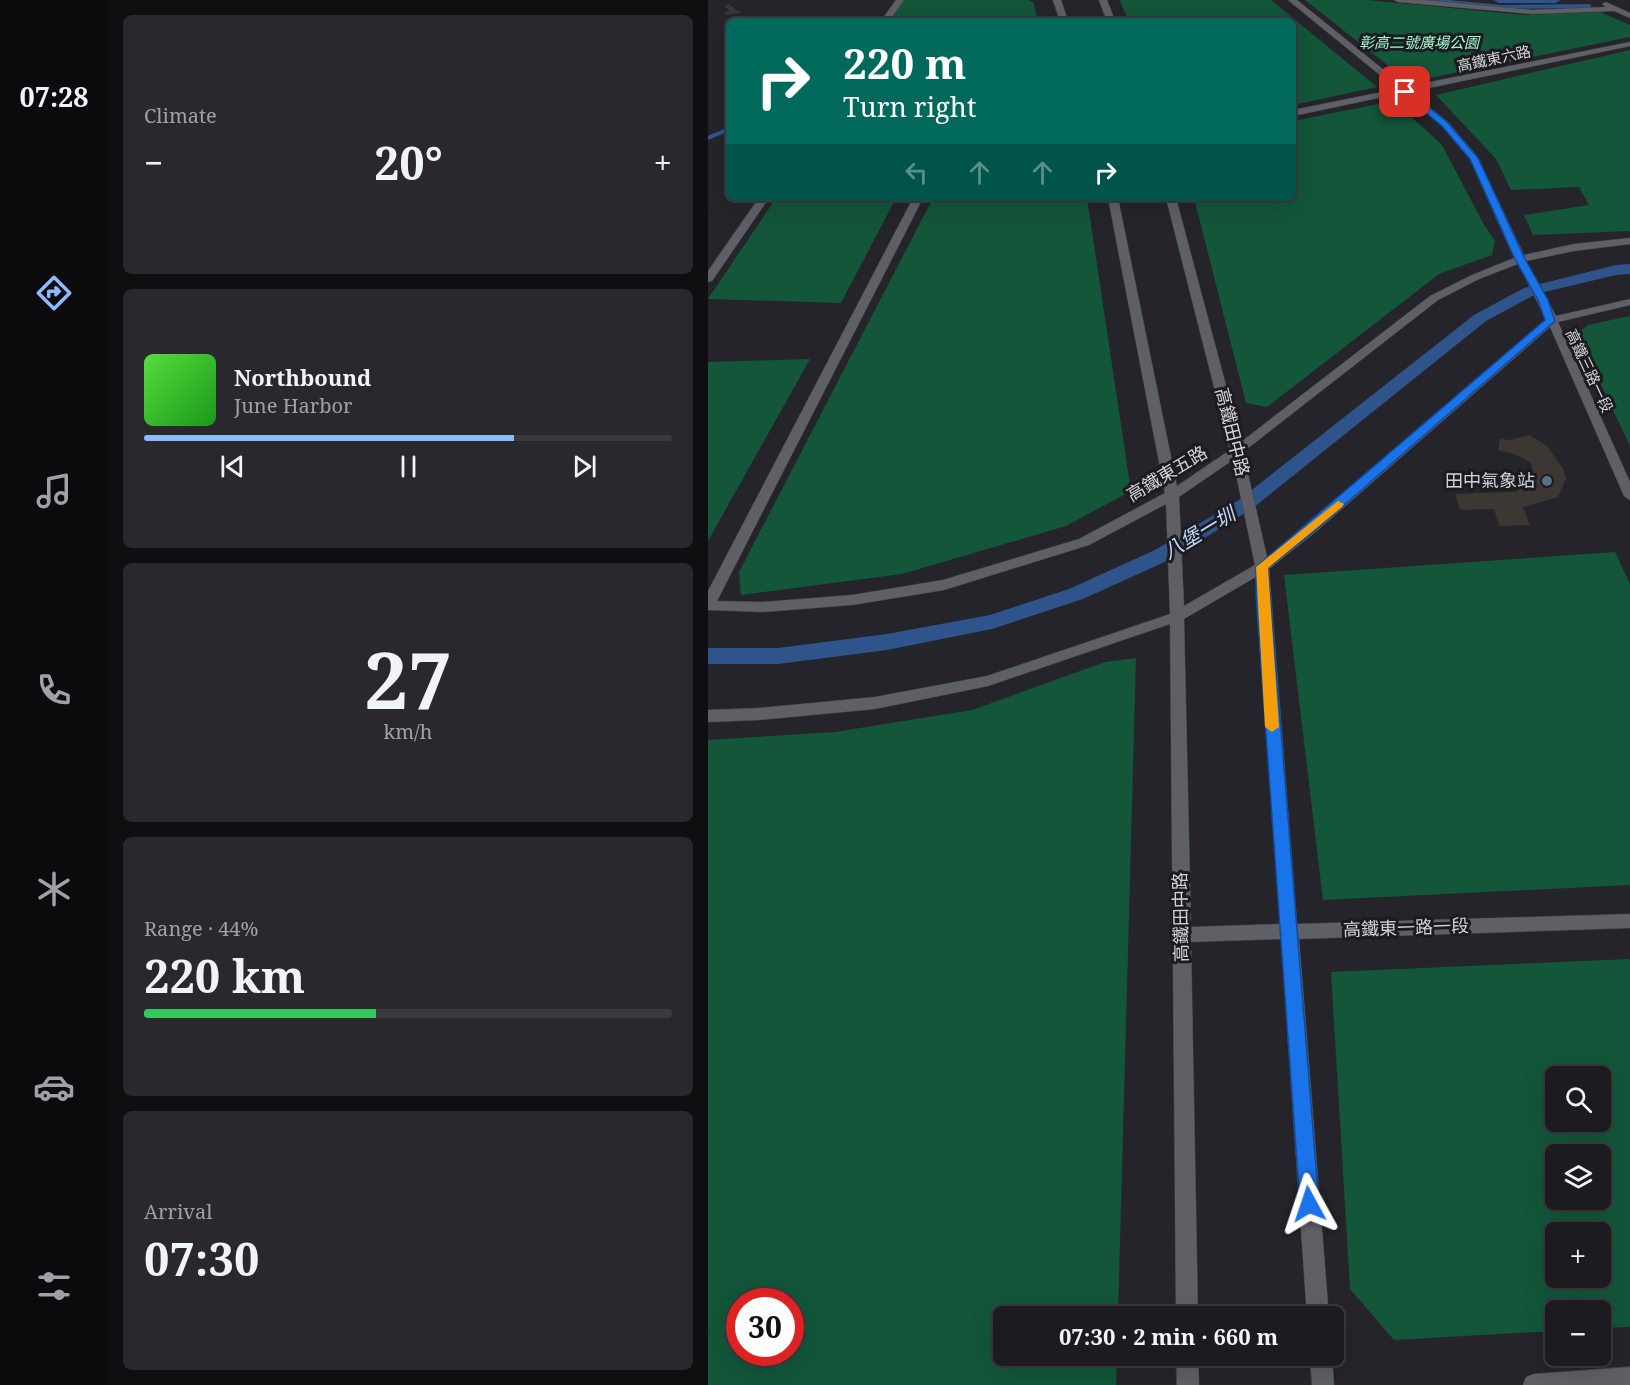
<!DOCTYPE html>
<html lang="en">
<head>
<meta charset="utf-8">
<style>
  :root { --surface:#1c1b20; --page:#29282d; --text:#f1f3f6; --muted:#a0a1a5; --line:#3a393e; --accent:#8eb9fc }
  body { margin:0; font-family:"Noto Serif","Noto Sans TC",serif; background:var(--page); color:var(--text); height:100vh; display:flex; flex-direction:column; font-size:22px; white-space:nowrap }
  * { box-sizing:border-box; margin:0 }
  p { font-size:20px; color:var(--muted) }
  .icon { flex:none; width:33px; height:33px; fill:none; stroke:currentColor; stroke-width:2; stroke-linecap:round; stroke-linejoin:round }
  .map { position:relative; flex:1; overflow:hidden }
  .drawer { display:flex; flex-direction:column; gap:15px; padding:15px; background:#0f0f12; width:600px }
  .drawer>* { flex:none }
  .guide { position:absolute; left:18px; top:18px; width:570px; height:183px; border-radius:9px; box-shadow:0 6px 24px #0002,0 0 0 2px var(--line); background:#00695c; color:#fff; overflow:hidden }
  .controls { position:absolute; left:837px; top:1066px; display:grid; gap:12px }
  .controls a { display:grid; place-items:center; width:66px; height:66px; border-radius:9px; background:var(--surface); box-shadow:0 6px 24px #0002,0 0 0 2px var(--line); font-size:30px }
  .speed { position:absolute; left:18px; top:1288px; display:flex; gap:12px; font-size:30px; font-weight:700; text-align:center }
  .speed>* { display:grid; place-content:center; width:78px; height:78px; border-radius:50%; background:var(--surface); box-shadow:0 6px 24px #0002,0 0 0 2px var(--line); line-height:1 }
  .speed .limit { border:9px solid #d22; background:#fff; color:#111 }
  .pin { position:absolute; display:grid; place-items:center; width:51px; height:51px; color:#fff; margin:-26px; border-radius:12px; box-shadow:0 3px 9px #0006 }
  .me { position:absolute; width:66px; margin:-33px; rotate:355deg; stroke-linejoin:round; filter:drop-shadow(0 0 4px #0008) }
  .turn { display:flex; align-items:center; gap:21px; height:126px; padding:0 18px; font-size:27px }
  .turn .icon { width:78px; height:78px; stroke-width:2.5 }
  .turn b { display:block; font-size:42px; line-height:51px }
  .lanes { display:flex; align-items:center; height:57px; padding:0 18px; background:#0003; justify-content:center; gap:30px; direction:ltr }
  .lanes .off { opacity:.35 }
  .big { font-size:45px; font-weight:700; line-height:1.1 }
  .drawer .widget { flex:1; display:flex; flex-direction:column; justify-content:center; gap:9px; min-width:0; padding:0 21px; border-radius:9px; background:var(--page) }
  .drawer .dial { align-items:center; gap:0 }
  .dial b { font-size:78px; line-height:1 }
  .song { display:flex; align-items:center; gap:18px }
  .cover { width:72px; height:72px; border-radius:9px; background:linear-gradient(135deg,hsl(110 70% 55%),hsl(120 70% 35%)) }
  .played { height:6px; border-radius:3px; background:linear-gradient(90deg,var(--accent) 70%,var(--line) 70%) }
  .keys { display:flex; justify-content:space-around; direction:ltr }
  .heat { display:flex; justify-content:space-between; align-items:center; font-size:33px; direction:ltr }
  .charge { height:9px; border-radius:4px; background:linear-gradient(90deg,#34c759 44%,var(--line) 0) }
  .trip { position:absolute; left:285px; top:1306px; width:351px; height:60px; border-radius:9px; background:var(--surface); box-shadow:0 6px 24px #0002,0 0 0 2px var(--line); font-weight:700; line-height:60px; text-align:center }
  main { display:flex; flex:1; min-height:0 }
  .tabs { display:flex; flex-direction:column; width:108px; justify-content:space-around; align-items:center; background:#0b0b0d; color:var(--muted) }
  .tabs .icon { width:42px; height:42px }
  .tabs .active { color:var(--accent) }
  .tabs b { font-size:27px; color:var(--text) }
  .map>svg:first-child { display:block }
  .green { fill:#13563a; fill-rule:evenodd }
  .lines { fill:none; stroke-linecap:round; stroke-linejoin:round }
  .stream { stroke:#2f548c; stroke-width:4 }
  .canal { fill:#2f548c; fill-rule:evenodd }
  .building { fill:#3d3734 }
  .minor-casing { stroke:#414146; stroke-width:1 }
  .minor { fill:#5f5f66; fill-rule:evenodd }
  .route { fill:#1a73e8; stroke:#114b97; stroke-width:1.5 }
  .slow { fill:#f59e0b }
  .service-dot { fill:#5c6f8a; stroke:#1b1b21; stroke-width:2 }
  .labels { text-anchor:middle; stroke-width:6; stroke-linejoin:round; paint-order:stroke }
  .far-park-label { font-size:15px; font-style:italic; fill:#a2facd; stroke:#1b1b21 }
  .far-street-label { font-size:15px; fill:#d3d3d7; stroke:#1b1b21 }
  .street-label { font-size:18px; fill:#d3d3d7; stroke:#1b1b21 }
  .poi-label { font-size:18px; fill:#d3d3d7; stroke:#1b1b21; text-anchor:end }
  .water-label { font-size:20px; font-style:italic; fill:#c2d8fa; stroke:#1b1b21 }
</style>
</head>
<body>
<main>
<nav class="tabs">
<b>07:28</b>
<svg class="icon active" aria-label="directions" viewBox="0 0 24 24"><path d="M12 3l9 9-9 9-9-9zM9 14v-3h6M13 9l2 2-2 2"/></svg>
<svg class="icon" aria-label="music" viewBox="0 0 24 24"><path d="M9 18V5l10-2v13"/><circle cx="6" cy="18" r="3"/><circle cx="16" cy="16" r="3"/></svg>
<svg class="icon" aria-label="phone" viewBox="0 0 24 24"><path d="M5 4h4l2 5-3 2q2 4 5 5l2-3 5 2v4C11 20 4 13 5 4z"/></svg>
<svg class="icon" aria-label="climate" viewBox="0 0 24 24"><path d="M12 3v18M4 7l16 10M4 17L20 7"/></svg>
<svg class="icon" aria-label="car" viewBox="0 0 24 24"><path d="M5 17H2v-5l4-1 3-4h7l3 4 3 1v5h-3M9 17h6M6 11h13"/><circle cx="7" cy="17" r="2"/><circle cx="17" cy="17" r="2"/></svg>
<svg class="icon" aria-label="filters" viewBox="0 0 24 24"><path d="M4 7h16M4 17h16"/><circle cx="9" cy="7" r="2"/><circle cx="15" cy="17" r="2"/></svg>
</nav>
<section class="drawer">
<div class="widget"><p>Climate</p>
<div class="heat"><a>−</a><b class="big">20°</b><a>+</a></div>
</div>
<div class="widget">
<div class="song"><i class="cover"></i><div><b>Northbound</b><p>June Harbor</p></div></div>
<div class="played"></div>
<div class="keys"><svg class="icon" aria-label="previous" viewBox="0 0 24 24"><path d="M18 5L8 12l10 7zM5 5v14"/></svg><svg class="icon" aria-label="pause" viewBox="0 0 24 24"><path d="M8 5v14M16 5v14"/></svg><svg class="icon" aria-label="next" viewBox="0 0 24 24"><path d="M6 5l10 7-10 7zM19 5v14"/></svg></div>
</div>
<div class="widget dial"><b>27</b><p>km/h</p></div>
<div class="widget"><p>Range · 44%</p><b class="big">220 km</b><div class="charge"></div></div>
<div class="widget"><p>Arrival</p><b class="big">07:30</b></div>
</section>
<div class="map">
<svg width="922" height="1385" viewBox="0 0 922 1385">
  <rect width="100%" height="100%" fill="#25242a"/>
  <g class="green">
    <path d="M195,0H320L325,2L330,21H181Z"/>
    <path d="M412,0H563L669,87L585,105V21H420Z"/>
    <path d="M597,0H659L816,15L892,12L922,25V37L707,81L697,79Z"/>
    <path d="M922,50V231L825,235L816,215L881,205L871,187L803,190L788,159L728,95Z"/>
    <path d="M686,101L734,145L775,223L787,241L784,255L731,274L559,407L538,403L486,198H585V121Z"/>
    <path d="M68,198H188L133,303L0,299Z"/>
    <path d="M225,198H379L423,491L358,526L194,574L33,595L31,572Z"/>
    <path d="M922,316V446L869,334L880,325Z"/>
    <path d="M102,359L0,541V362Z"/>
    <path d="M907,552L922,584V885L615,900L576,575Z"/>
    <path d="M428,658L410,1317H296V1356H409L408,1385H0V740L127,732L264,710L397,662ZM32,1302H82V1353H32Z"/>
    <path d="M922,959V1327L893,1328L892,1311H848L847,1331L686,1340L642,1289L623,972ZM848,1077H892V1122H848ZM848,1155H892V1200H848ZM848,1233H892V1278H848Z"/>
  </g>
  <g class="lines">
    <g class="stream">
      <path d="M719,0L794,7L881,6"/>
      <path d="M0,138L21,129"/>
    </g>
    <g class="canal">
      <path d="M785,0H853L847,3H791Z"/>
      <path d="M922,264V274L908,275L828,294L778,321L545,508L461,560L375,599L284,629L179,650L70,664H0V648H70L179,634L282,615L361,589L447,550L531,500L766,315L816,288L908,265Z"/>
    </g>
  </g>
  <g class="building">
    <path d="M21,4L28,10L35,12L20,15L15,13L22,11L16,6Z"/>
    <path d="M821,435L839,446L855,469L858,479L850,497L815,507L822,525L791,526L786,509L752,510L747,494L804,492L820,487L819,484L826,477L823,463L809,455L790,450L792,439L803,440Z"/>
  </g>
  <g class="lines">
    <g class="minor-casing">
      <g id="minor">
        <path d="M188,0H196L181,21H173Z"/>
        <path d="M345,0H353L360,21H352Z"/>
        <path d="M391,0H399L407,21H399Z"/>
        <path d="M580,0H589L697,87L922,42V46L702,92L740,122L769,156L816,255L866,244L922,238V244L866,251L818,261L848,316L922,299V305L850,322L922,482V500L916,496L842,327L611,529L561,569L589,924L922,914V928L591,939L621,1317H599L573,939L483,942L490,1317H468L462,624L280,686L167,709L51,720L0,722V710L51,708L167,697L279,676L462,614L458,504L381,545L236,590L144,605L55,612L0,610V591L205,198H215L9,601L55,602L144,595L235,580L371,539L457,493L400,198H410L469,486L522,450L458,198H468L533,442L722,296L764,275L806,258L762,159L734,126L694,93L585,116V110L689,89ZM810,264L838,319L601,523L559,557L535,452L730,300L771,279ZM525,460L547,565L476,606L471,497ZM548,577L572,924L483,927L476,619Z"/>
        <path d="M686,0H715L824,10L898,7L894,4L898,2L922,13V18L906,11L824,14L690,2Z"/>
        <path d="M51,198H61L4,281L0,282V271Z"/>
        <path d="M468,1356H490L491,1385H469Z"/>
        <path d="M602,1356H624L626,1385H604Z"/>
        <path d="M922,1367V1385H815L818,1377L826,1374Z"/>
      </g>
    </g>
    <use href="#minor" class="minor"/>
  </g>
  <path class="route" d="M694,90H700L739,122L770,158L817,259L840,300L847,321L610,528L560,568L611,1204L608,1210L601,1213L595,1210L592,1204L548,595V567L837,320L830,300L807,259L762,159L734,126L694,93Z"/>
  <path class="slow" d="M630,501L636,504L634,507L560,568L571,727L564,732L557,727L548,567Z"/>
  <circle class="service-dot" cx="839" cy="481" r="6"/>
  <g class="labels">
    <g class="far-park-label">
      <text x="711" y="48">彰高二號廣場公園</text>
    </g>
    <g class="far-street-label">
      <text transform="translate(786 59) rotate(-12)" y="5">高鐵東六路</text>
      <text transform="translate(881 371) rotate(65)" y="5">高鐵三路一段</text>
    </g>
    <g class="street-label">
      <text transform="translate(524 432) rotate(76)" y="6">高鐵田中路</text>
      <text transform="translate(459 474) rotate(-31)" y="6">高鐵東五路</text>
      <text transform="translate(473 917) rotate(-91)" y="6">高鐵田中路</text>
      <text transform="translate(698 928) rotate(-2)" y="6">高鐵東一路一段</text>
    </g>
    <g class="poi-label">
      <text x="827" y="487">田中氣象站</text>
    </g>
    <g class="water-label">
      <text transform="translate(491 533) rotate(-31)" y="7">八堡一圳</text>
    </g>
  </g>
</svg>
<div class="controls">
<a><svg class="icon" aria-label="search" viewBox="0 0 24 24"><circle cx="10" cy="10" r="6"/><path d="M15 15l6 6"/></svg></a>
<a><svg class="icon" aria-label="layers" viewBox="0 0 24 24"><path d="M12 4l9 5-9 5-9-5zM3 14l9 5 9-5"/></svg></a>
<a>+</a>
<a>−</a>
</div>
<div class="speed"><div class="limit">30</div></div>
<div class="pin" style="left:697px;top:92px;background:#d93025"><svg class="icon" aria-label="arrive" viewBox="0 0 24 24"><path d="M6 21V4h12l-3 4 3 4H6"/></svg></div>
<svg class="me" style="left:601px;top:1204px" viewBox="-20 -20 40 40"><path d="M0-17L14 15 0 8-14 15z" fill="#1a73e8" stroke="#fff" stroke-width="4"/></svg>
<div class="trip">07:30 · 2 min · 660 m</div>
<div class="guide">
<div class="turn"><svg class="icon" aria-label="right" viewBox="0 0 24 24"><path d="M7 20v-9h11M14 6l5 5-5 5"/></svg><div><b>220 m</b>Turn right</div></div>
<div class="lanes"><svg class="icon off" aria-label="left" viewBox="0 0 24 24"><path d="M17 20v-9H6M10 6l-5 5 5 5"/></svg><svg class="icon off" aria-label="ahead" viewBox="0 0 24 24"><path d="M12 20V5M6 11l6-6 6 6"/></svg><svg class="icon off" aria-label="ahead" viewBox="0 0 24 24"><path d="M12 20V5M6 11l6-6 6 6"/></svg><svg class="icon" aria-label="right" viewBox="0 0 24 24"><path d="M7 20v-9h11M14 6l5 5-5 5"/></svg></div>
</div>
</div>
</main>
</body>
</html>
